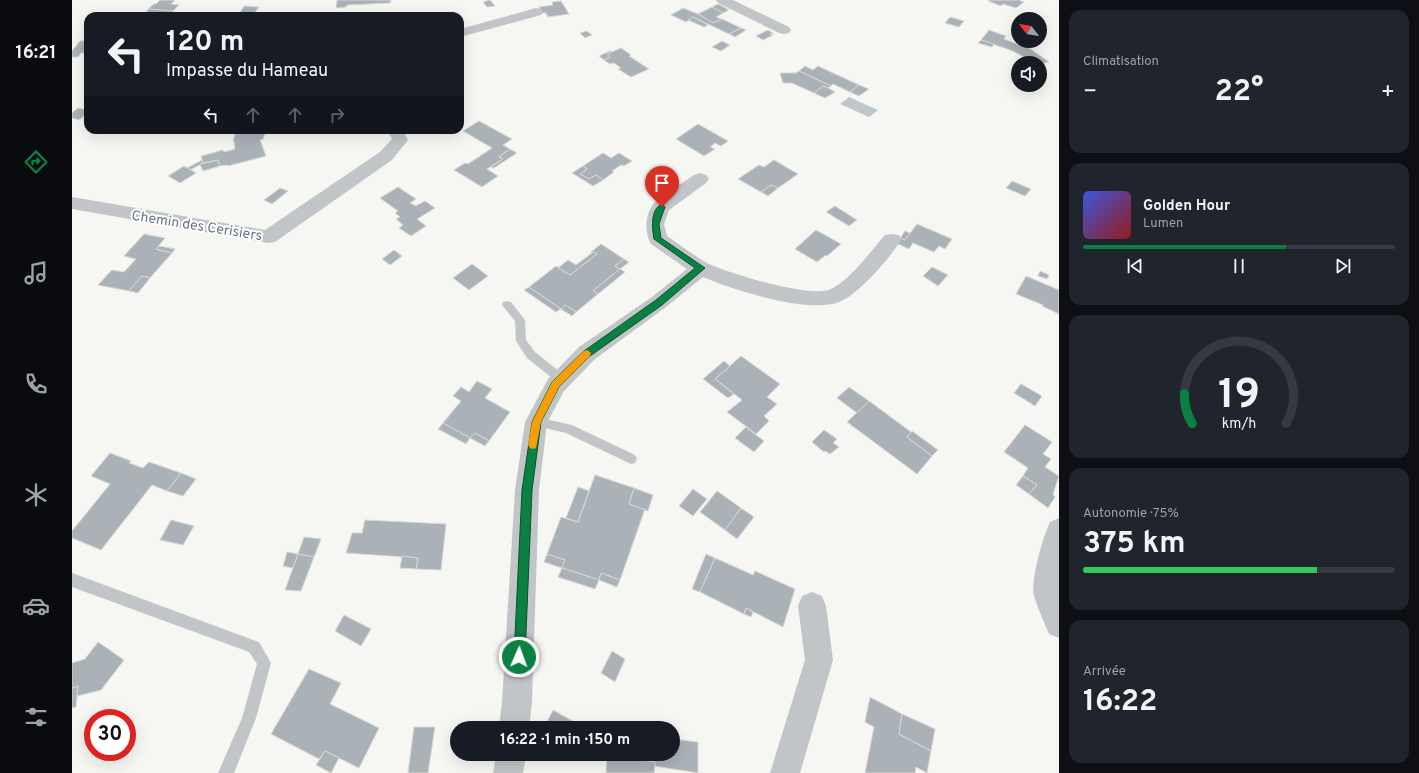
<!DOCTYPE html>
<html lang="fr">
<head>
<meta charset="utf-8">
<style>
  :root { --surface:#171b24; --page:#20242c; --text:#f1f3f6; --muted:#9ea1a6; --line:#363941; --accent:#0b8043 }
  body { margin:0; font-family:Overpass,sans-serif; background:var(--page); color:var(--text); height:100vh; display:flex; flex-direction:column; font-size:15px; white-space:nowrap }
  * { box-sizing:border-box; margin:0 }
  p { font-size:13px; color:var(--muted) }
  .icon { flex:none; width:22px; height:22px; fill:none; stroke:currentColor; stroke-width:2; stroke-linecap:round; stroke-linejoin:round }
  .map { position:relative; flex:1; overflow:hidden }
  .sheet { display:flex; flex-direction:column; gap:10px; padding:10px; background:#0d0f14; width:360px }
  .sheet>* { flex:none }
  .guide { position:absolute; left:12px; top:12px; width:380px; height:122px; border-radius:12px; box-shadow:0 4px 16px #0002; background:#171b24; color:var(--text); overflow:hidden }
  .needle { width:26px; rotate:301deg }
  .fabs { position:absolute; left:939px; top:12px; display:grid; gap:8px }
  .fabs a { display:grid; place-items:center; width:36px; height:36px; border-radius:50%; background:var(--surface); box-shadow:0 4px 16px #0002; font-size:20px }
  .speed { position:absolute; left:12px; top:709px; display:flex; gap:8px; font-size:20px; font-weight:700; text-align:center }
  .speed>* { display:grid; place-content:center; width:52px; height:52px; border-radius:50%; background:var(--surface); box-shadow:0 4px 16px #0002; line-height:1 }
  .speed .limit { border:6px solid #d22; background:#fff; color:#111 }
  .pin { position:absolute; display:grid; place-items:center; width:34px; height:34px; color:#fff; margin:-41px -17px; border-radius:50% 50% 50% 0; rotate:-45deg; box-shadow:0 0 4px #0007 }
  .pin .icon { rotate:45deg }
  .me { position:absolute; width:44px; margin:-22px; rotate:2deg; stroke-linejoin:round; filter:drop-shadow(0 0 3px #0008) }
  .turn { display:flex; align-items:center; gap:14px; height:84px; padding:0 16px; font-size:18px }
  .turn .icon { width:52px; height:52px; stroke-width:2.5 }
  .turn b { display:block; font-size:28px; line-height:34px }
  .lanes { display:flex; align-items:center; height:38px; padding:0 16px; background:#0003; justify-content:center; gap:20px; direction:ltr }
  .lanes .off { opacity:.35 }
  .big { font-size:30px; font-weight:700; line-height:1.1 }
  .sheet .widget { flex:1; display:flex; flex-direction:column; justify-content:center; gap:6px; min-width:0; padding:0 14px; border-radius:12px; background:var(--page) }
  .sheet .dial { align-items:center; gap:0 }
  .dial svg { height:104px; overflow:visible; fill:none; stroke:var(--line); stroke-width:7; stroke-linecap:round; text-anchor:middle }
  .dial text { fill:var(--text); stroke:none }
  .song { display:flex; align-items:center; gap:12px }
  .cover { width:48px; height:48px; border-radius:6px; background:linear-gradient(135deg,hsl(230 70% 55%),hsl(0 70% 35%)) }
  .played { height:4px; border-radius:2px; background:linear-gradient(90deg,var(--accent) 65%,var(--line) 65%) }
  .keys { display:flex; justify-content:space-around; direction:ltr }
  .heat { display:flex; justify-content:space-between; align-items:center; font-size:22px; direction:ltr }
  .charge { height:6px; border-radius:3px; background:linear-gradient(90deg,#34c759 75%,var(--line) 0) }
  .trip { position:absolute; left:378px; top:721px; width:230px; height:40px; border-radius:20px; background:var(--surface); box-shadow:0 4px 16px #0002; font-weight:700; line-height:40px; text-align:center }
  main { display:flex; flex:1; min-height:0 }
  .dock { display:flex; flex-direction:column; width:72px; justify-content:space-around; align-items:center; background:#090b0e; color:var(--muted) }
  .dock .icon { width:28px; height:28px }
  .dock .active { color:var(--accent) }
  .dock b { font-size:18px; color:var(--text) }
  .map>svg:first-child { display:block }
  .water { fill:#bcc6cb }
  .building { fill:#aab2b8; stroke:#d7d8d5 }
  .lines { fill:none; stroke-linecap:round; stroke-linejoin:round }
  .service { fill:#c1c5c8; fill-rule:evenodd }
  .minor { fill:#c1c5c8; fill-rule:evenodd }
  .route { fill:#0b8043; stroke:#07532c }
  .slow { fill:#f59e0b }
  .labels { text-anchor:middle; stroke-width:4; stroke-linejoin:round; paint-order:stroke }
  .street-label { font-size:14px; fill:#657484; stroke:#fff }
</style>
</head>
<body>
<main>
<nav class="dock">
<b>16:21</b>
<svg class="icon active" aria-label="directions" viewBox="0 0 24 24"><path d="M12 3l9 9-9 9-9-9zM9 14v-3h6M13 9l2 2-2 2"/></svg>
<svg class="icon" aria-label="music" viewBox="0 0 24 24"><path d="M9 18V5l10-2v13"/><circle cx="6" cy="18" r="3"/><circle cx="16" cy="16" r="3"/></svg>
<svg class="icon" aria-label="phone" viewBox="0 0 24 24"><path d="M5 4h4l2 5-3 2q2 4 5 5l2-3 5 2v4C11 20 4 13 5 4z"/></svg>
<svg class="icon" aria-label="climate" viewBox="0 0 24 24"><path d="M12 3v18M4 7l16 10M4 17L20 7"/></svg>
<svg class="icon" aria-label="car" viewBox="0 0 24 24"><path d="M5 17H2v-5l4-1 3-4h7l3 4 3 1v5h-3M9 17h6M6 11h13"/><circle cx="7" cy="17" r="2"/><circle cx="17" cy="17" r="2"/></svg>
<svg class="icon" aria-label="filters" viewBox="0 0 24 24"><path d="M4 7h16M4 17h16"/><circle cx="9" cy="7" r="2"/><circle cx="15" cy="17" r="2"/></svg>
</nav>
<div class="map">
<svg width="987" height="773" viewBox="0 0 987 773">
  <rect width="100%" height="100%" fill="#f6f6f3"/>
  <path class="water" d="M777,97L806,110L797,117L768,104Z"/>
  <g class="building">
    <path d="M88,0H103L99,4L107,5L101,11L76,9L82,4H84Z"/>
    <path d="M265,0H319L318,3L275,5L274,7L264,8Z"/>
    <path d="M418,0L423,6L415,7L411,2Z"/>
    <path d="M917,0H949L948,1L952,2L944,8L931,4L929,6L916,1Z"/>
    <path d="M489,1L497,14L476,17L474,13H470L467,7L481,5L480,2Z"/>
    <path d="M646,4L657,10L651,13L640,7Z"/>
    <path d="M172,6L187,7L180,16H145L164,15L165,13H168Z"/>
    <path d="M640,7L651,13L644,17L650,19L641,23L626,14Z"/>
    <path d="M611,8L626,14L641,23L650,19L669,28L657,34L621,17L614,22L599,15Z"/>
    <path d="M77,9L101,11L98,15L73,13Z"/>
    <path d="M621,17L636,25L632,27L616,20Z"/>
    <path d="M878,17L892,21L887,27L873,23Z"/>
    <path d="M669,28L674,30L663,37L657,34Z"/>
    <path d="M696,30L701,33L698,34L701,35L691,40L684,36Z"/>
    <path d="M917,30L934,36L932,39L950,46L953,45L977,62L968,64V63H963L941,51L909,40Z"/>
    <path d="M515,31L520,35L513,38L508,33Z"/>
    <path d="M909,40L922,44L920,47L906,43Z"/>
    <path d="M8,41H16V53H9L6,57H0V51Z"/>
    <path d="M650,41L658,45L649,51L640,47Z"/>
    <path d="M549,48L559,55L557,56L577,69L559,77L546,69L549,68L542,63L538,64L532,60L538,57L535,54Z"/>
    <path d="M538,51L540,52L535,54L538,57L532,60L527,56Z"/>
    <path d="M733,66L741,70L746,66L787,85L778,92L761,84L759,86L727,71Z"/>
    <path d="M727,71L759,86L756,88L751,86L742,93L720,83H711L708,73H724Z"/>
    <path d="M787,85L797,89L787,96L778,92Z"/>
    <path d="M751,86L756,88L763,92L753,98L742,93Z"/>
    <path d="M6,108L14,110L16,109V117L12,116L7,120L0,118V113Z"/>
    <path d="M407,121L440,139L431,145L438,149L427,157L431,159L415,169L426,176L410,187L382,170L393,163L396,164L420,148L391,131Z"/>
    <path d="M626,124L656,141L649,146L643,143L638,147L643,149L632,156L604,139Z"/>
    <path d="M193,133L191,139L188,140L194,156L156,166L155,165L148,166L146,160L131,163L129,156L151,150L152,152L163,149L162,144L163,142H161L163,134Z"/>
    <path d="M438,149L445,153L422,168L419,167L431,159L427,157Z"/>
    <path d="M531,153L539,158L547,153L560,161L552,166L549,165L540,171L542,172L531,180L524,175L517,179L508,174L515,169L511,166Z"/>
    <path d="M130,160L131,163L118,170L115,168Z"/>
    <path d="M146,160L148,166L131,171L128,164Z"/>
    <path d="M702,160L726,174L706,188L699,185L689,192L666,179L687,165L692,167Z"/>
    <path d="M112,166L124,173L108,183L96,176Z"/>
    <path d="M511,166L515,169L508,174L517,179L524,175L531,180L521,186L500,173Z"/>
    <path d="M940,181L959,189L953,196L934,188Z"/>
    <path d="M699,185L706,188L696,196L689,192Z"/>
    <path d="M326,187L344,199L338,203L344,206L353,201L363,208L345,219L354,226L339,236L327,228L331,225L324,219L328,217L323,213L326,211L308,198Z"/>
    <path d="M208,188L216,191L200,204L192,200Z"/>
    <path d="M763,206L785,220L777,226L754,212Z"/>
    <path d="M845,224L880,239L873,249L867,246L862,252L841,243L837,249L824,243L828,238L833,240Z"/>
    <path d="M744,230L769,244L755,256L754,255L745,262L723,249Z"/>
    <path d="M833,231L838,233L833,240L828,238Z"/>
    <path d="M72,234L93,238L84,249L100,253L78,278L70,276L57,291L26,285L40,270L52,272L64,259L52,256Z"/>
    <path d="M529,244L552,259L543,266L548,269L521,291L526,294L504,312L493,305L489,309L457,287L484,266L498,275L525,254L519,252Z"/>
    <path d="M87,246L103,249L100,253L84,249Z"/>
    <path d="M322,250L330,256L318,265L310,259Z"/>
    <path d="M521,252L525,254L498,275L486,268L496,260L504,265Z"/>
    <path d="M552,259L557,262L548,269L543,266Z"/>
    <path d="M400,264L416,276L397,290L381,278Z"/>
    <path d="M860,267L876,275L866,286L851,276Z"/>
    <path d="M548,269L553,272L526,294L521,291Z"/>
    <path d="M968,271L977,275L975,279L966,276Z"/>
    <path d="M70,276L78,278L66,293L57,291Z"/>
    <path d="M954,276L987,290V314L970,306L971,305L944,294Z"/>
    <path d="M457,287L489,309L484,312L452,290Z"/>
    <path d="M493,305L504,312L500,316L489,309Z"/>
    <path d="M669,356L708,384L695,397L705,404L692,416L697,421L684,434L655,412L670,400L643,379Z"/>
    <path d="M652,361L658,366L643,379L662,394L656,398L631,379Z"/>
    <path d="M405,381L420,389L413,398L438,412L417,441L403,433L398,438L371,423L389,401L381,396L389,387L397,392Z"/>
    <path d="M949,384L970,396L963,406L942,393Z"/>
    <path d="M777,387L797,401L785,413L765,398Z"/>
    <path d="M797,401L839,432L835,437L860,456L845,474L775,422Z"/>
    <path d="M371,423L398,438L394,444L366,429Z"/>
    <path d="M953,425L980,442L971,454L979,459L973,467L987,476L981,494L983,497L976,508L957,494L965,485L951,476L956,468L932,452Z"/>
    <path d="M674,427L692,441L682,452L663,438Z"/>
    <path d="M752,430L765,439L761,443L767,447L758,454L753,451L752,452L740,442Z"/>
    <path d="M840,431L866,450L860,456L835,437Z"/>
    <path d="M403,433L417,441L413,446L398,438Z"/>
    <path d="M38,453L59,461L57,463L71,468L77,462L109,473L95,491L80,485L29,550L0,538V531L38,484L19,476Z"/>
    <path d="M109,473L124,479L111,496L95,491Z"/>
    <path d="M523,475L562,488L557,504L573,509L548,580L529,573L527,580L490,568L493,560L475,554L489,517L506,522Z"/>
    <path d="M951,476L965,485L957,494L944,485Z"/>
    <path d="M506,487L517,491L506,522L494,518Z"/>
    <path d="M562,488L581,495L576,511L557,504Z"/>
    <path d="M621,489L635,499L621,516L607,506Z"/>
    <path d="M645,491L669,508L653,530L628,512Z"/>
    <path d="M669,508L682,517L665,539L653,530Z"/>
    <path d="M99,520L122,526L111,545L88,540Z"/>
    <path d="M293,520L374,524L369,570L344,569L346,558L274,553L280,533H290Z"/>
    <path d="M232,537L249,539L242,557L226,554Z"/>
    <path d="M215,552L226,554L221,568L211,566Z"/>
    <path d="M226,554L242,557L229,591L213,590Z"/>
    <path d="M475,554L493,560L490,568L472,562Z"/>
    <path d="M634,554L643,558L628,592L620,589Z"/>
    <path d="M330,556L346,558L344,569L328,568Z"/>
    <path d="M643,558L681,575L683,571L723,589L711,627L674,608L672,614L628,592Z"/>
    <path d="M490,568L527,580L523,589L486,577Z"/>
    <path d="M529,573L548,580L545,587L527,580Z"/>
    <path d="M674,608L681,612L679,617L672,614Z"/>
    <path d="M272,615L299,629L289,646L263,631Z"/>
    <path d="M26,642L52,660L29,690L5,696L6,686L0,688V663L13,659Z"/>
    <path d="M540,651L553,659L543,682L529,673Z"/>
    <path d="M237,669L269,683L258,704L307,728L287,768L253,751L247,759L199,734Z"/>
    <path d="M6,686L4,707L0,708V688Z"/>
    <path d="M798,697L830,714L827,734L859,751L855,773L844,767L843,773H793L802,727L793,722Z"/>
    <path d="M481,710L506,724L504,728H472Z"/>
    <path d="M830,714L863,729L859,751L827,734Z"/>
    <path d="M342,727H363L356,773H336Z"/>
    <path d="M601,739L626,742V773L582,766L583,754H601Z"/>
    <path d="M253,751L267,758L259,773L244,765Z"/>
    <path d="M535,755L583,762L582,773H534Z"/>
  </g>
  <g class="lines">
    <g class="service">
      <path d="M435,301L439,302L453,320L454,340L463,352L493,376L494,379L493,382L489,383L485,382L455,358L444,341L443,321L430,305L431,302Z"/>
      <path d="M464,417L500,425L563,455L565,459L563,463L559,464L494,433L460,425L458,422L460,419Z"/>
      <path d="M0,573L187,642L199,663L184,718L162,773H146L170,718L185,664L177,652L0,587Z"/>
    </g>
    <g class="minor">
      <path d="M644,0H661L717,27L719,30L717,33L712,34L707,33L646,3Z"/>
      <path d="M464,8L469,9L471,12L469,15L388,37V29Z"/>
      <path d="M315,130H331L336,140L320,160L203,242L196,243L0,209V197L193,230L308,152L320,139Z"/>
      <path d="M628,173L634,175L637,179L634,183L597,210L592,224L595,236C608,245 621,255 635,263C656,273 739,299 759,289C779,279 798,252 813,235L820,234L827,235L829,240C819,257 785,296 767,302C737,314 661,290 631,277L594,307L523,359L492,391L475,423L467,490L460,702L457,728H427L430,702L443,490L453,422L476,379L507,347L580,297L615,269L579,244C572,232 573,213 583,202C594,192 610,184 622,175Z"/>
      <path d="M987,518V638L977,634C972,622 966,609 962,596C958,581 971,537 978,522Z"/>
      <path d="M740,592L750,596L754,606L761,660L728,773H698L733,660L726,606L730,596Z"/>
      <path d="M424,754H454L451,773H421Z"/>
    </g>
  </g>
  <path class="route" d="M590,204L593,207L587,224L589,238L633,268L590,305L518,356L487,387L469,422L460,490L453,657L452,661L447,663L443,661L442,657L450,490L460,422L480,382L512,351L584,300L623,268L582,239C580,229 578,209 590,204Z"/>
  <path class="slow" d="M515,350L519,353L518,356L487,387L469,422L464,448L461,449L458,448L456,445L460,422L480,382L512,351Z"/>
  <g class="labels">
    <g class="street-label">
      <text transform="translate(125 225) rotate(9)" y="5">Chemin des Cerisiers</text>
    </g>
  </g>
</svg>
<div class="fabs">
<a><svg class="needle" viewBox="-14 -14 28 28"><path d="M0-13l5 13h-10z" fill="#e53935"/><path d="M0 13l5-13h-10z" fill="#9ea1a6"/></svg></a>
<a><svg class="icon" aria-label="sound" viewBox="0 0 24 24"><path d="M4 9h4l5-4v14l-5-4H4zM17 9q2 3 0 6"/></svg></a>
</div>
<div class="speed"><div class="limit">30</div></div>
<div class="pin" style="left:590px;top:207px;background:#d93025"><svg class="icon" aria-label="arrive" viewBox="0 0 24 24"><path d="M6 21V4h12l-3 4 3 4H6"/></svg></div>
<svg class="me" style="left:447px;top:657px" viewBox="-20 -20 40 40"><circle r="17" fill="#0b8043" stroke="#fff" stroke-width="3"/><path d="M0-11L8 9 0 5-8 9z" fill="#fff"/></svg>
<div class="trip">16:22 · 1 min · 150 m</div>
<div class="guide">
<div class="turn"><svg class="icon" aria-label="left" viewBox="0 0 24 24"><path d="M17 20v-9H6M10 6l-5 5 5 5"/></svg><div><b>120 m</b>Impasse du Hameau</div></div>
<div class="lanes"><svg class="icon" aria-label="left" viewBox="0 0 24 24"><path d="M17 20v-9H6M10 6l-5 5 5 5"/></svg><svg class="icon off" aria-label="ahead" viewBox="0 0 24 24"><path d="M12 20V5M6 11l6-6 6 6"/></svg><svg class="icon off" aria-label="ahead" viewBox="0 0 24 24"><path d="M12 20V5M6 11l6-6 6 6"/></svg><svg class="icon off" aria-label="right" viewBox="0 0 24 24"><path d="M7 20v-9h11M14 6l5 5-5 5"/></svg></div>
</div>
</div>
<section class="sheet">
<div class="widget"><p>Climatisation</p>
<div class="heat"><a>−</a><b class="big">22°</b><a>+</a></div>
</div>
<div class="widget">
<div class="song"><i class="cover"></i><div><b>Golden Hour</b><p>Lumen</p></div></div>
<div class="played"></div>
<div class="keys"><svg class="icon" aria-label="previous" viewBox="0 0 24 24"><path d="M18 5L8 12l10 7zM5 5v14"/></svg><svg class="icon" aria-label="pause" viewBox="0 0 24 24"><path d="M8 5v14M16 5v14"/></svg><svg class="icon" aria-label="next" viewBox="0 0 24 24"><path d="M6 5l10 7-10 7zM19 5v14"/></svg></div>
</div>
<div class="widget dial"><svg viewBox="0 0 100 80">
<path d="M14 69A42 42 0 1 1 86 69"/>
<path d="M14 69A42 42 0 0 1 8 46" stroke="#0b8043"/>
<text x="50" y="56" font-size="32" font-weight="700">19</text>
<text x="50" y="72" font-size="11">km/h</text>
</svg></div>
<div class="widget"><p>Autonomie · 75%</p><b class="big">375 km</b><div class="charge"></div></div>
<div class="widget"><p>Arrivée</p><b class="big">16:22</b></div>
</section>
</main>
</body>
</html>
